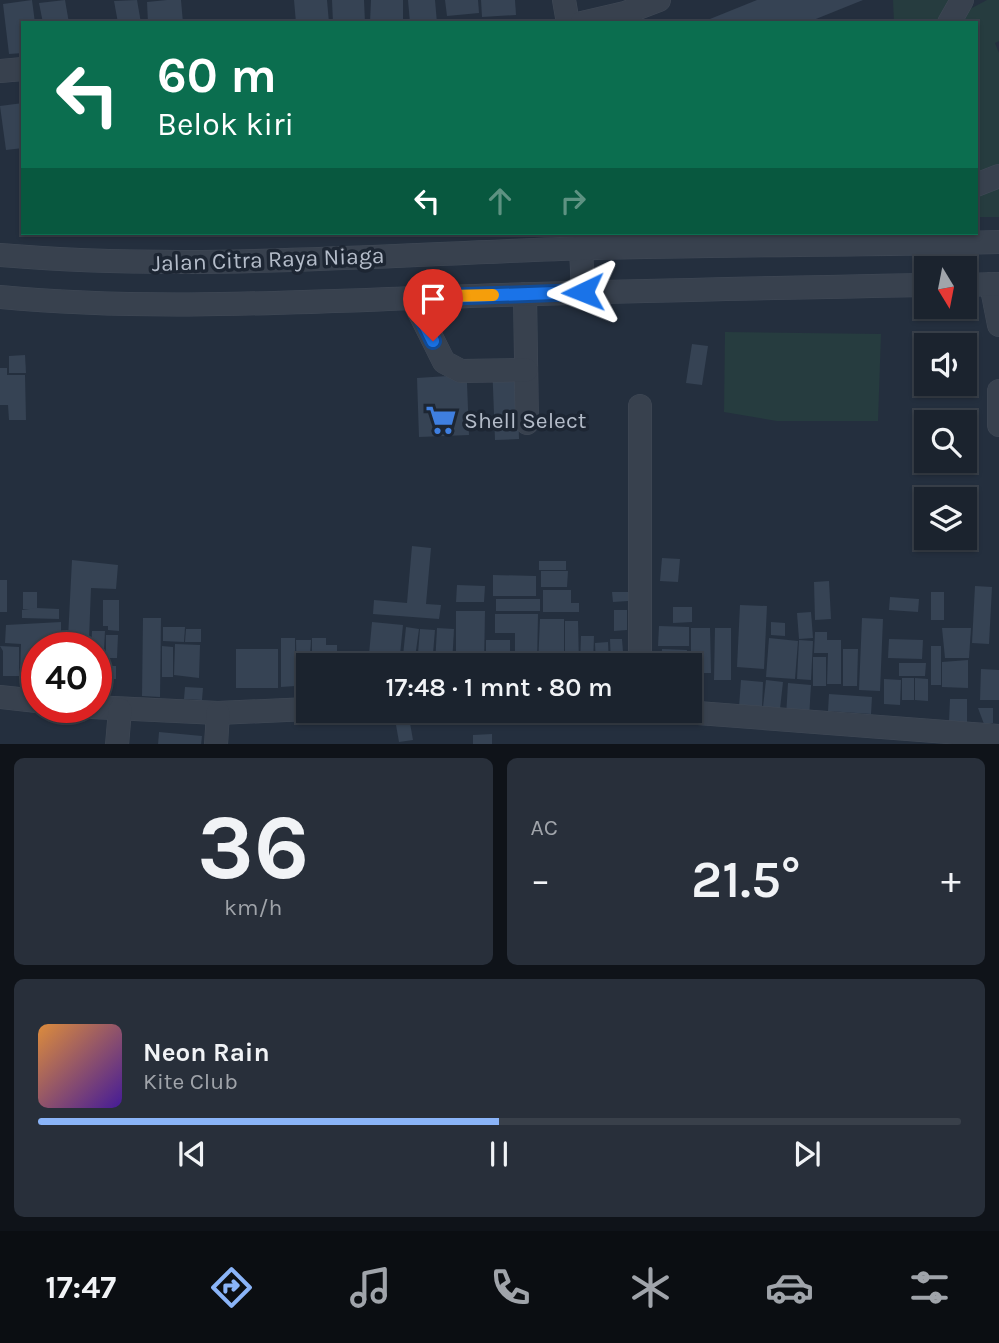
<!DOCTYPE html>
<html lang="id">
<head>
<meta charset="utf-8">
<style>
  :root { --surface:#1b232e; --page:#282f3a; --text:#f1f3f6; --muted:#a0a4aa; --line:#39404a; --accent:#8ab4f8 }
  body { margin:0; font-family:Karla,sans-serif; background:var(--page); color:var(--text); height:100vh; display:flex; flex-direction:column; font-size:26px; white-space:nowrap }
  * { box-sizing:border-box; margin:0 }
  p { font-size:23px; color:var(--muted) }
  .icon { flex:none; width:38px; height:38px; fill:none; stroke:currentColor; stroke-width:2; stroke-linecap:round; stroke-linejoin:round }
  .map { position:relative; height:744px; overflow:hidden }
  .details { display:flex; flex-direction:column; gap:14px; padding:14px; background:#0f1319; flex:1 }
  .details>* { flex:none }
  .guide { position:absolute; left:21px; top:21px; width:957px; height:214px; border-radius:0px; box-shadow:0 2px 5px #0004,0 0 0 2px var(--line); background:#0b6e4f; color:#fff; overflow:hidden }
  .needle { width:46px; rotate:170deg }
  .tools { position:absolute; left:914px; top:256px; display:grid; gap:14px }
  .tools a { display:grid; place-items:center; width:63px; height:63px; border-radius:0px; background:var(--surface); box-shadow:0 2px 5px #0004,0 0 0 2px var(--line); font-size:35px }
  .speed { position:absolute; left:21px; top:632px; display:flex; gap:14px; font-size:35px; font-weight:700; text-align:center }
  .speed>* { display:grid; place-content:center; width:91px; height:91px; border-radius:50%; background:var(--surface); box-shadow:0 2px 5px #0004,0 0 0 2px var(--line); line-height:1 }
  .speed .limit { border:10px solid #d22; background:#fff; color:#111 }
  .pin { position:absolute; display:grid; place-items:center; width:60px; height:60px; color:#fff; margin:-72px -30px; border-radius:50% 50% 50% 0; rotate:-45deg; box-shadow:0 0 7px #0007 }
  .pin .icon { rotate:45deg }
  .me { position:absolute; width:77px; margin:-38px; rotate:268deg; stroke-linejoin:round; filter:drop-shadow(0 0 5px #0008) }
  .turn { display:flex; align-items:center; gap:24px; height:147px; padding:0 21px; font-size:32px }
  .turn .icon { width:91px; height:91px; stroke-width:2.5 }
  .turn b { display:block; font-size:49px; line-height:60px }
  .lanes { display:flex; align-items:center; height:66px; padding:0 21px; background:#0003; justify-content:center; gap:35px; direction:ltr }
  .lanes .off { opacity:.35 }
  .big { font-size:52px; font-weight:600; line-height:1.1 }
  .details .tile { flex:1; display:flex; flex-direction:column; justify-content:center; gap:10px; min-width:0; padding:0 24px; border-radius:10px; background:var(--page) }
  .details .dial { align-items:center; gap:0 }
  .dial b { font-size:91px; line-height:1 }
  .song { display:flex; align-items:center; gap:21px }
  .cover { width:84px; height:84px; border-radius:10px; background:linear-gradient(135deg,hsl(30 70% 55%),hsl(260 70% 35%)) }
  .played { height:7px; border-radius:4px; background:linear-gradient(90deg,var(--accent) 50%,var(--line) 50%) }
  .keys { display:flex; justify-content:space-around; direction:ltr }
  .heat { display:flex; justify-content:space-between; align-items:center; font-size:38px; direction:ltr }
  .details .tiles { flex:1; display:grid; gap:14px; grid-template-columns:1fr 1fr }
  .tile:last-child { grid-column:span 2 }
  .trip { position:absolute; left:296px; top:653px; width:406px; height:70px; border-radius:0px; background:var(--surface); box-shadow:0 2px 5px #0004,0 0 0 2px var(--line); font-weight:600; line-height:70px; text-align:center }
  .dock { display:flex; height:112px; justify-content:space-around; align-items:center; background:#0b0e12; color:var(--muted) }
  .dock .icon { width:49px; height:49px }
  .dock .on { color:var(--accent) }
  .dock b { font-size:32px; color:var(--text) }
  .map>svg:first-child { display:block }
  .green { fill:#263c3f }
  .building { fill:#364354 }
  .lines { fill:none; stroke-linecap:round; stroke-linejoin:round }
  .minor-casing { stroke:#414a57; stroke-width:24 }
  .minor { stroke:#38414e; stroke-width:23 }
  .route-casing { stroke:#114b97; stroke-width:18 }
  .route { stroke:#1a73e8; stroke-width:12 }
  .slow { stroke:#f59e0b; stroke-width:12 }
  .labels { text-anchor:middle; stroke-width:7; stroke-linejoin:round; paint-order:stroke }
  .street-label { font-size:23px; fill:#b4bcc9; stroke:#1d2633 }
  .poi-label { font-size:23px; fill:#b4bcc9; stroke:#1d2633; text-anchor:start }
</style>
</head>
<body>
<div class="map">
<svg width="999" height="745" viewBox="0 0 999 745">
  <rect width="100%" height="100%" fill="#242f3e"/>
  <g class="green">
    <path d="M893,0H952L940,23H894Z"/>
    <path d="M987,0H999V41L995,43L999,53V170L977,178L976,23H961L970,9Z"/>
    <path d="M999,188V217H977V197Z"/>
    <path d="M725,332L881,334L878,421H777L724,412Z"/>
  </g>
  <g class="building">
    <path d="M32,0L35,23H23V53L9,54L3,4Z"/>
    <path d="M65,0L69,23H43L39,3Z"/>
    <path d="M137,0L141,23H118L114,1Z"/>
    <path d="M167,0H181L183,23H148L147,2Z"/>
    <path d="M294,0H327L329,23H296Z"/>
    <path d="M332,0H364L365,23H333Z"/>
    <path d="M371,0H403V23H370Z"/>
    <path d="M408,0H435L437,23H410Z"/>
    <path d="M445,0H478L479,13L447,16Z"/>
    <path d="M481,0H515L516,15L482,17Z"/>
    <path d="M757,0H863L806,23H700Z"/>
    <path d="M23,103V148L6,150L0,106Z"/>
    <path d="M692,344L708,346L702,385L686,383Z"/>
    <path d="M25,355L26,373H9V356Z"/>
    <path d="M517,361L519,439L495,440L492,362Z"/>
    <path d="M0,368H7V375H25L26,420H9L8,405H0Z"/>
    <path d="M448,376L467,383L469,435L419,437L417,378Z"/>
    <path d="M412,546L431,548L426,604L441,605L439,619L373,614L374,600L407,603Z"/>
    <path d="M662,558L680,559L678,582L660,581Z"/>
    <path d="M72,560L118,565L116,589L91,588L89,639L68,638Z"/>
    <rect x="539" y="561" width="27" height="9"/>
    <path d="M541,571H568L567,587H541Z"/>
    <path d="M493,575L536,576V596H493Z"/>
    <rect x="0" y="580" width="7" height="32"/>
    <path d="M829,581L831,619L815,620L814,582Z"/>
    <path d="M457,585L485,586L484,602H456Z"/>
    <path d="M975,586L992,587L989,644L972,643Z"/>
    <path d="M543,590H571V603H579V612H543Z"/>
    <rect x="23" y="592" width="14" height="17"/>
    <path d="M612,592H628V601L613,602Z"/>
    <rect x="931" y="592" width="13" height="28"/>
    <path d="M890,597L919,599L918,612L889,610Z"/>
    <rect x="496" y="599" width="44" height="12"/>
    <path d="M103,600H119V631L108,630V626H103Z"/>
    <path d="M740,605L767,606L764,669L737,667Z"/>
    <path d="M673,607H692V622L673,623Z"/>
    <path d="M37,608L59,609V619L22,618V610Z"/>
    <path d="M614,610H627V630L614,631Z"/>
    <path d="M456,611H485L484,665H456Z"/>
    <path d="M811,612L813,638L799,639L797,613Z"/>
    <path d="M495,614H538L537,665L515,664V633H495Z"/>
    <path d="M143,618H161L160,697L142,696Z"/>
    <path d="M862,618L883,619L880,691L859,690Z"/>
    <path d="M540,619H564V665H554L553,652V665H538Z"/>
    <path d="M565,621H578L579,665H565Z"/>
    <path d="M61,622V648H37V672H30V677H20L21,644L5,643L6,625Z"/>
    <path d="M372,622L403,625L399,665H368Z"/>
    <path d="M771,622L785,623V636L771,635Z"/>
    <path d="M659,626L689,627V646H658Z"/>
    <path d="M163,627H185L184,642L163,641Z"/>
    <path d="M406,627L419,629L414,665H402Z"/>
    <path d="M437,628L454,629L452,665H435Z"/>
    <path d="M691,628H710L711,673H691Z"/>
    <path d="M715,628H731V680H714Z"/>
    <path d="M942,628H971L969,658H945Z"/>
    <path d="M186,629H201V642H185Z"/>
    <path d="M420,629L435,630L432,665H417Z"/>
    <path d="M92,631H105L104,649L91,648Z"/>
    <path d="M815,632H827V640H841V684H827L828,653H814Z"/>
    <path d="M106,635H118L117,658H105V666H116V679H96V651H106Z"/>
    <path d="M581,636H594L593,665H580Z"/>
    <path d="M281,638H295V686L281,687Z"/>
    <path d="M312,638H326V645H337V665H312Z"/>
    <path d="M769,638L798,641L795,679L766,677Z"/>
    <path d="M610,639H622L624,665H611Z"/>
    <path d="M889,639L923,640L922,659L888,658Z"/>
    <path d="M296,640H311L308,685H297Z"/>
    <rect x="486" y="640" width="24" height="25"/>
    <path d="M799,640L813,641L811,680L797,679Z"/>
    <path d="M608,642L609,665H596L595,643Z"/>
    <path d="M175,644L200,645L199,678L174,675Z"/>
    <path d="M0,646L19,647V676H3V651Z"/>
    <path d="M162,646L173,647V677H162Z"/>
    <rect x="931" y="646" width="10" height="39"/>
    <rect x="236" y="649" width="42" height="39"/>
    <path d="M662,649L687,650L686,665H661Z"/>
    <path d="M843,649H858L857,686H843Z"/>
    <path d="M339,655H355L356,665H339Z"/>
    <rect x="813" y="657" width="13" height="29"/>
    <path d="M968,660V688L942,687V662Z"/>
    <path d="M899,663H926L925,676H899Z"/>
    <path d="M981,669L999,670V700H980Z"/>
    <rect x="902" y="678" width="12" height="22"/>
    <path d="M915,678L928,679V701L915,700Z"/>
    <path d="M884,679L901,680L900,705L884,704Z"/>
    <path d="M741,680L763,682L762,708L739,707Z"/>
    <path d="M766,680L783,682L780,709L763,707Z"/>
    <path d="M788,683L811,685L809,718L786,717Z"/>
    <path d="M185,687L203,688L202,700L184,699Z"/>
    <path d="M829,694L872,697L871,714L828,711Z"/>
    <path d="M950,699H967V722H949Z"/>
    <path d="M978,708H993V723L984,724Z"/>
    <path d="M410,723L413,740L399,742L396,725Z"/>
    <path d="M159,732L202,736L201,745H158Z"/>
    <path d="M492,734V745H473V735Z"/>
  </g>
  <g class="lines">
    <g class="minor-casing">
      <g id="minor">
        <path d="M564,0L568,23"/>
        <path d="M582,23L625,13L659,0"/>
        <path d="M949,23L962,0"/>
        <path d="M0,71L23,69"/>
        <path d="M976,185L999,176"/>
        <path d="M581,248L583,292"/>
        <path d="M0,255C177,270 356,257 534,250C689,244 844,246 999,242"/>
        <path d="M991,284L999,325"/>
        <path d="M964,285L999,284"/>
        <path d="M525,294L527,423"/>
        <path d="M0,297C148,311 296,302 444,297C605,291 765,288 926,285"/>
        <path d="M412,298L444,362L461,371L526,370"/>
        <path d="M999,391V425"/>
        <path d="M640,406V665"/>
        <path d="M0,697L37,701"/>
        <path d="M92,707L218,713L308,709"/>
        <path d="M658,710L999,736"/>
        <path d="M117,745L120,710"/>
        <path d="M216,745L218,713"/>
      </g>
    </g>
    <use href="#minor" class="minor"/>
  </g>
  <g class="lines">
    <g class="route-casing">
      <path id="route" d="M433,341L412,298L583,292"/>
    </g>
    <use href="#route" class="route"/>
    <path class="slow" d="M449,296L493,295"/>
  </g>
  <defs>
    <g id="supermarket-bare" transform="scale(2.415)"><path d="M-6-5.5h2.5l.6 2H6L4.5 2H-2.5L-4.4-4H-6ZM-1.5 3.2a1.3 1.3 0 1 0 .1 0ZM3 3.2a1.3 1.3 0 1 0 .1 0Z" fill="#3f7fe0" stroke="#1d2633" stroke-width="2.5" paint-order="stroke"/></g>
  </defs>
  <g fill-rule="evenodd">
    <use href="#supermarket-bare" x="441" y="420"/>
  </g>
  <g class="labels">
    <g class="street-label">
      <text transform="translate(268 259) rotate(-2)" y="8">Jalan Citra Raya Niaga</text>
    </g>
    <g class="poi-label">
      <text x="464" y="428">Shell Select</text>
    </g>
  </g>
</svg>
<div class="tools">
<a><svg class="needle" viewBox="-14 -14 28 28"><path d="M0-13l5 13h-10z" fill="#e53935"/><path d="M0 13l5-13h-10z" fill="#a0a4aa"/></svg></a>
<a><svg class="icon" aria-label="sound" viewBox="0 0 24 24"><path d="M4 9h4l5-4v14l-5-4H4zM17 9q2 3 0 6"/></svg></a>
<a><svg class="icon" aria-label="search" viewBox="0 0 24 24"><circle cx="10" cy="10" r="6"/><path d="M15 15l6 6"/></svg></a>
<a><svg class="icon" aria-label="layers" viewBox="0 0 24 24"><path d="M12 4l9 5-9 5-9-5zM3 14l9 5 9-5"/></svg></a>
</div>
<div class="speed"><div class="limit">40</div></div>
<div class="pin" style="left:433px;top:341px;background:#d93025"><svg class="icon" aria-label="arrive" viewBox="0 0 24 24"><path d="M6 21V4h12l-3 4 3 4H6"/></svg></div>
<svg class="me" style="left:583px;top:292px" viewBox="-20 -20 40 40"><path d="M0-17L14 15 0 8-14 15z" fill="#1a73e8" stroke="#fff" stroke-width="4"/></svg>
<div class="trip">17:48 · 1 mnt · 80 m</div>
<div class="guide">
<div class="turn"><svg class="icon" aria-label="left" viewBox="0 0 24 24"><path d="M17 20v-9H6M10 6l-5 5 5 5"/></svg><div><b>60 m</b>Belok kiri</div></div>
<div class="lanes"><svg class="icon" aria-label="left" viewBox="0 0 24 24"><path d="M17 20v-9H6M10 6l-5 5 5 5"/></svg><svg class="icon off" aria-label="ahead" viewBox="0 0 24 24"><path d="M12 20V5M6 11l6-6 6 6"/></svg><svg class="icon off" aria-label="right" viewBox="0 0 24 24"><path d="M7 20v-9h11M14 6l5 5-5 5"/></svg></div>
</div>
</div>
<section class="details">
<div class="tiles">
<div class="tile dial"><b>36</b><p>km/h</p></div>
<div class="tile"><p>AC</p>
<div class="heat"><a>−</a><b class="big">21.5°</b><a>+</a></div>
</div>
<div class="tile">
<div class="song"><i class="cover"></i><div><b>Neon Rain</b><p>Kite Club</p></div></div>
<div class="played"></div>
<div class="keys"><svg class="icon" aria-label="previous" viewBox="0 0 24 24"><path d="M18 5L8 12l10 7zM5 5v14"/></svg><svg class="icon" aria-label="pause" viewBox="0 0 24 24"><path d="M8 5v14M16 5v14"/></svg><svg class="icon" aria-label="next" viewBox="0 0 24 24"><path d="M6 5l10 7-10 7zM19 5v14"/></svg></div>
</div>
</div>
</section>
<nav class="dock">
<b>17:47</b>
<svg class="icon on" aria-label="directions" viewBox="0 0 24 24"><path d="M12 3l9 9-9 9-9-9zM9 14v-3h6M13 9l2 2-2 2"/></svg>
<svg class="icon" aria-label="music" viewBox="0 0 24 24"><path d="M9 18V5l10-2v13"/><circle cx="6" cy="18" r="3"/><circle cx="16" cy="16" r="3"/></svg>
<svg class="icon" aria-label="phone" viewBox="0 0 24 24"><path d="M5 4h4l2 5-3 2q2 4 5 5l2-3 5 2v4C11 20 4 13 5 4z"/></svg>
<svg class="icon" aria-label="climate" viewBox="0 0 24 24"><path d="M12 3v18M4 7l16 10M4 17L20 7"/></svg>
<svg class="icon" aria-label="car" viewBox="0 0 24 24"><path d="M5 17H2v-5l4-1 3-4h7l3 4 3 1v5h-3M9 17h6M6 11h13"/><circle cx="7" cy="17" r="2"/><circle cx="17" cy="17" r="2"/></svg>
<svg class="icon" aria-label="filters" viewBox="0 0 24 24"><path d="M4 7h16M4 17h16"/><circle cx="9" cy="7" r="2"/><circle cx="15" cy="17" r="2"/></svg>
</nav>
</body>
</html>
